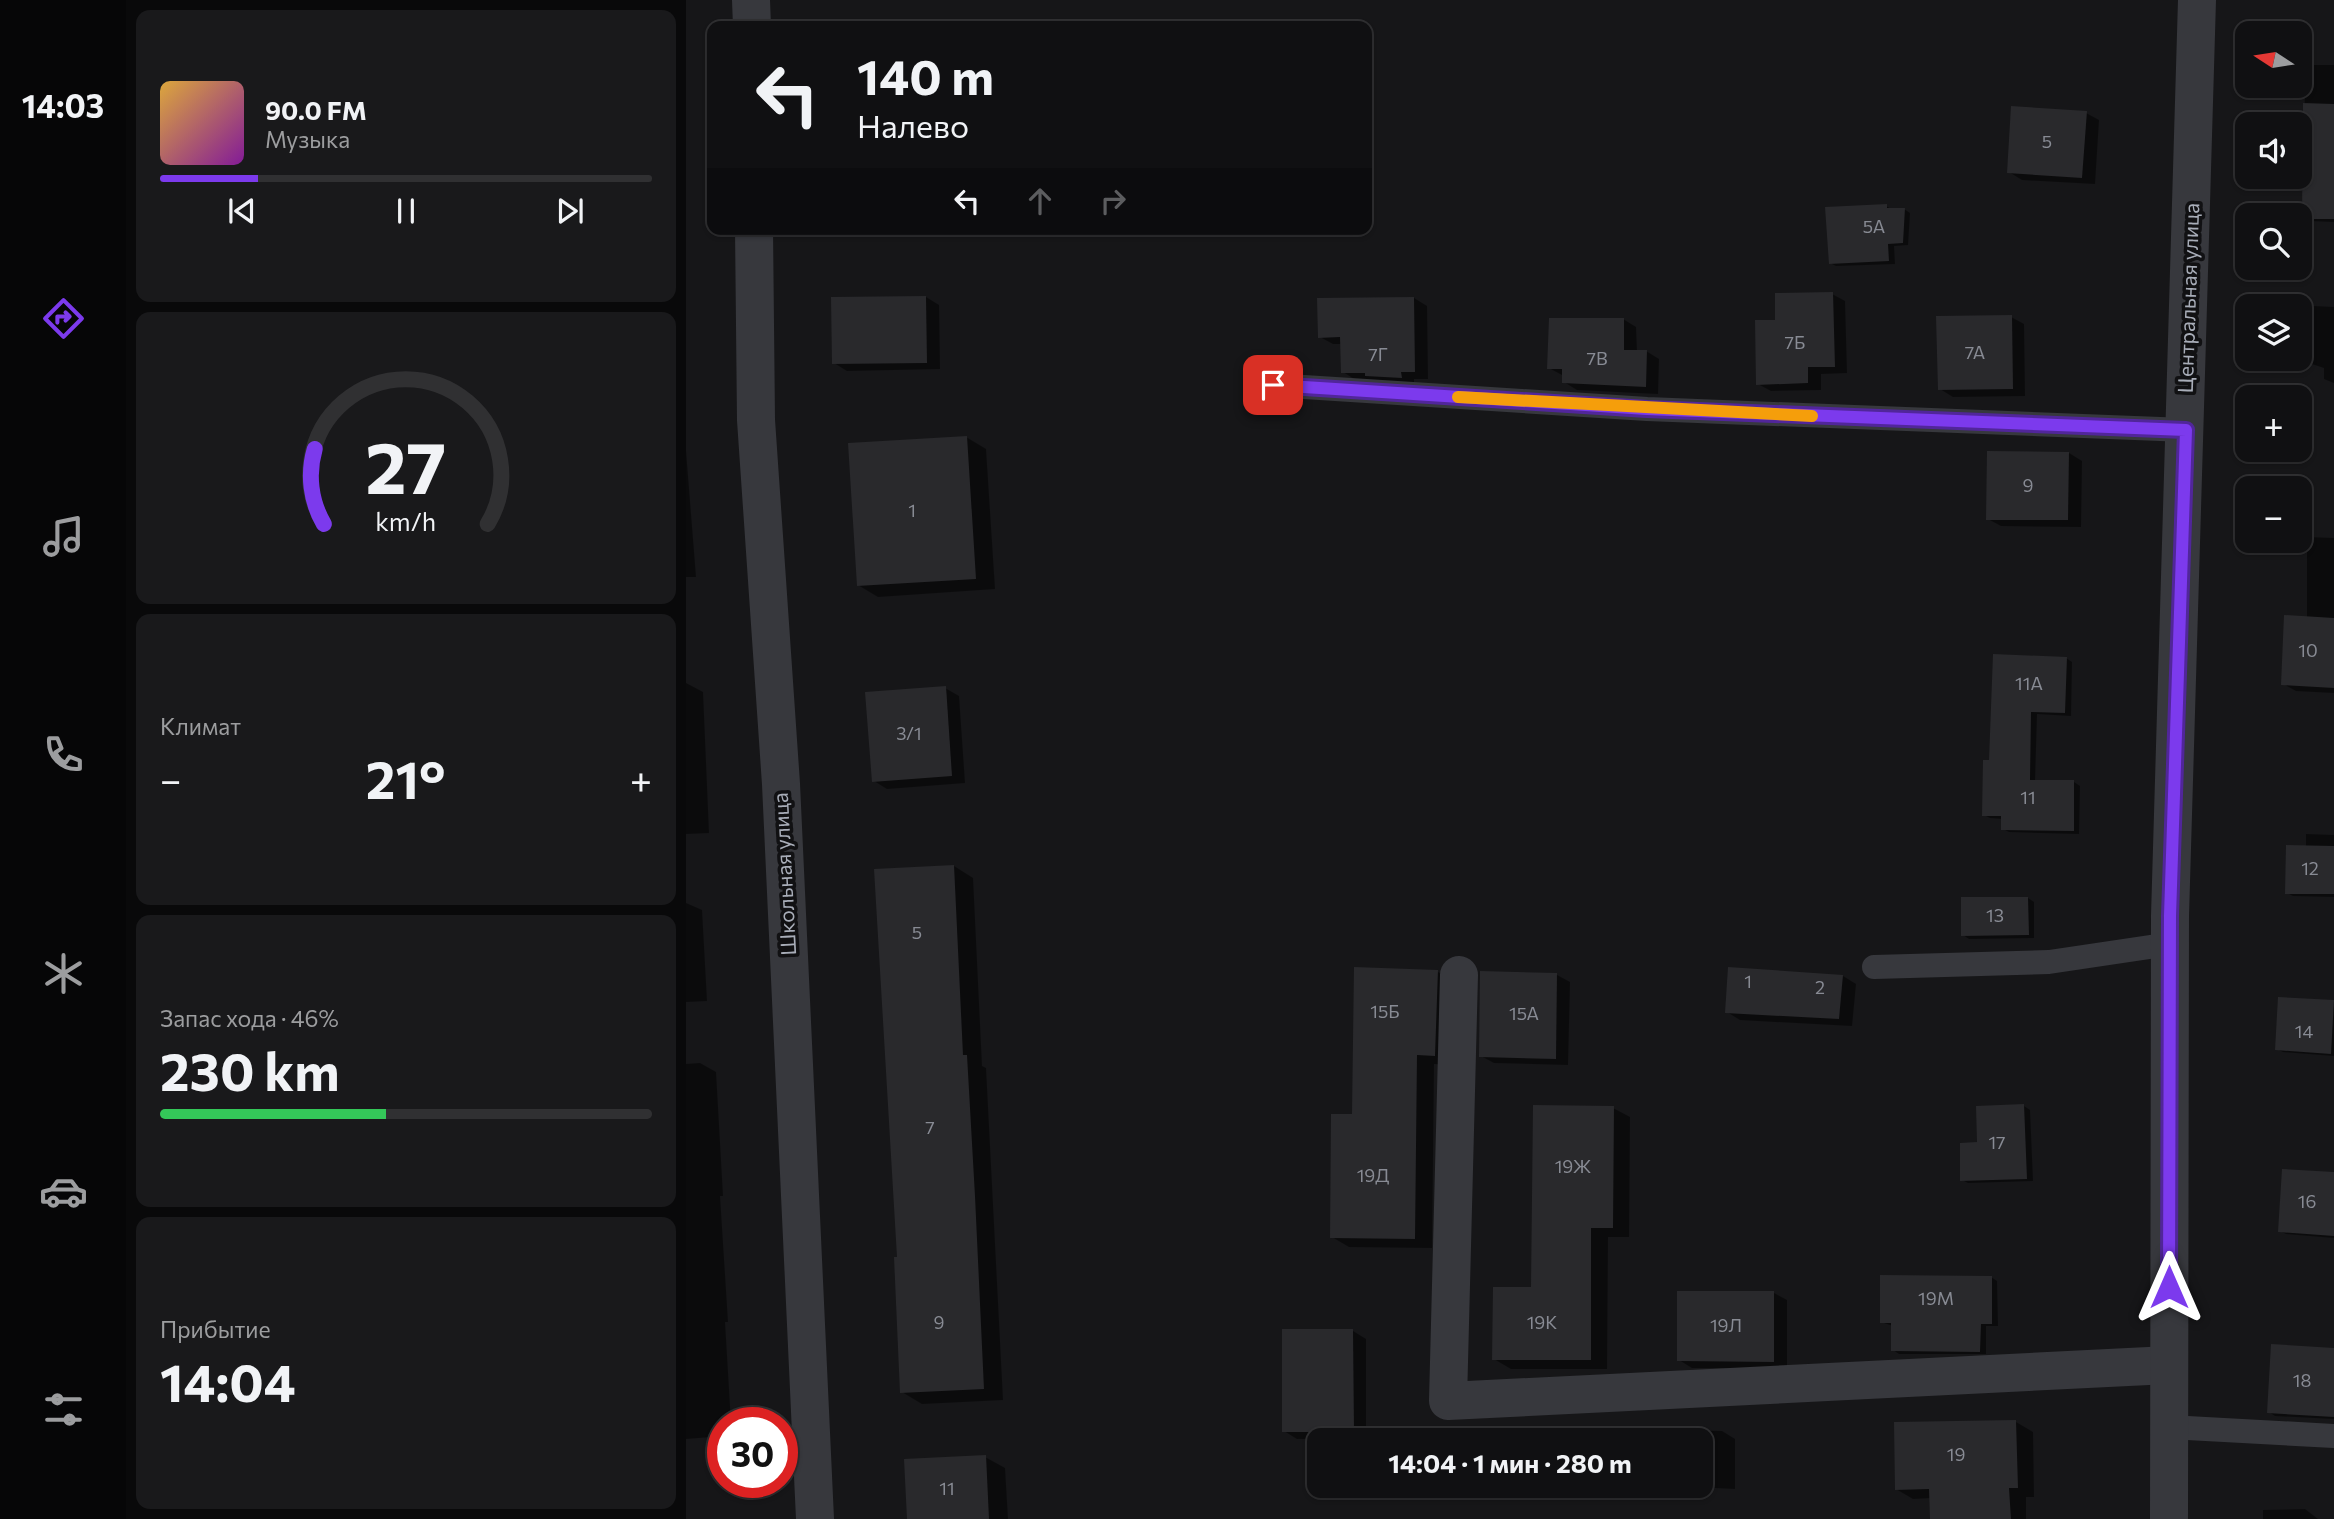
<!DOCTYPE html>
<html lang="ru">
<head>
<meta charset="utf-8">
<style>
  :root { --surface:#101012; --page:#19191b; --text:#f1f3f6; --muted:#9c9d9f; --line:#303032; --accent:#7c3aed }
  body { margin:0; font-family:Commissioner,sans-serif; background:var(--page); color:var(--text); height:100vh; display:flex; flex-direction:column; font-size:26px; white-space:nowrap }
  * { box-sizing:border-box; margin:0 }
  p { font-size:23px; color:var(--muted) }
  .icon { flex:none; width:38px; height:38px; fill:none; stroke:currentColor; stroke-width:2; stroke-linecap:round; stroke-linejoin:round }
  .map { position:relative; flex:1; overflow:hidden }
  .drawer { display:flex; flex-direction:column; gap:10px; padding:10px; background:#09090a; width:560px }
  .drawer>* { flex:none }
  .banner { position:absolute; left:21px; top:21px; width:665px; height:214px; border-radius:14px; box-shadow:0 2px 5px #0004,0 0 0 2px var(--line); background:#101012; color:var(--text); overflow:hidden }
  .needle { width:46px; rotate:282deg }
  .controls { position:absolute; left:1549px; top:21px; display:grid; gap:14px }
  .controls a { display:grid; place-items:center; width:77px; height:77px; border-radius:14px; background:var(--surface); box-shadow:0 2px 5px #0004,0 0 0 2px var(--line); font-size:35px }
  .speed { position:absolute; left:21px; top:1407px; display:flex; gap:14px; font-size:35px; font-weight:700; text-align:center }
  .speed>* { display:grid; place-content:center; width:91px; height:91px; border-radius:50%; background:var(--surface); box-shadow:0 2px 5px #0004,0 0 0 2px var(--line); line-height:1 }
  .speed .limit { border:10px solid #d22; background:#fff; color:#111 }
  .pin { position:absolute; display:grid; place-items:center; width:60px; height:60px; color:#fff; margin:-30px; border-radius:14px; box-shadow:0 4px 10px #0006 }
  .me { position:absolute; width:77px; margin:-38px; rotate:0deg; stroke-linejoin:round; filter:drop-shadow(0 0 5px #0008) }
  .turn { display:flex; align-items:center; gap:24px; height:147px; padding:0 35px; font-size:32px }
  .turn .icon { width:91px; height:91px; stroke-width:2.5 }
  .turn b { display:block; font-size:49px; line-height:60px }
  .lanes { display:flex; align-items:center; height:66px; padding:0 35px; background:#0003; justify-content:center; gap:35px; direction:ltr }
  .lanes .off { opacity:.35 }
  .big { font-size:52px; font-weight:700; line-height:1.1 }
  .drawer .tile { flex:1; display:flex; flex-direction:column; justify-content:center; gap:10px; min-width:0; padding:0 24px; border-radius:14px; background:var(--page) }
  .drawer .dial { align-items:center; gap:0 }
  .dial svg { height:182px; overflow:visible; fill:none; stroke:var(--line); stroke-width:7; stroke-linecap:round; text-anchor:middle }
  .dial text { fill:var(--text); stroke:none }
  .song { display:flex; align-items:center; gap:21px }
  .cover { width:84px; height:84px; border-radius:10px; background:linear-gradient(135deg,hsl(40 70% 55%),hsl(290 70% 35%)) }
  .played { height:7px; border-radius:4px; background:linear-gradient(90deg,var(--accent) 20%,var(--line) 20%) }
  .keys { display:flex; justify-content:space-around; direction:ltr }
  .heat { display:flex; justify-content:space-between; align-items:center; font-size:38px; direction:ltr }
  .charge { height:10px; border-radius:5px; background:linear-gradient(90deg,#34c759 46%,var(--line) 0) }
  .trip { position:absolute; left:621px; top:1428px; width:406px; height:70px; border-radius:14px; background:var(--surface); box-shadow:0 2px 5px #0004,0 0 0 2px var(--line); font-weight:700; line-height:70px; text-align:center }
  main { display:flex; flex:1; min-height:0 }
  .tabs { display:flex; flex-direction:column; width:126px; justify-content:space-around; align-items:center; background:#060607; color:var(--muted) }
  .tabs .icon { width:49px; height:49px }
  .tabs .active { color:var(--accent) }
  .tabs b { font-size:32px; color:var(--text) }
  .map>svg:first-child { display:block }
  .shadow { fill:#0007 }
  .building { fill:#29292c }
  .lines { fill:none; stroke-linecap:round; stroke-linejoin:round }
  .service { stroke:#37383d; stroke-width:24 }
  .minor { stroke:#37383d; stroke-width:38 }
  .route-casing { stroke:#51269a; stroke-width:18 }
  .route { stroke:#7c3aed; stroke-width:12 }
  .slow { stroke:#f59e0b; stroke-width:12 }
  .labels { text-anchor:middle; stroke-width:7; stroke-linejoin:round; paint-order:stroke }
  .number-label { font-size:18px; fill:#888b94 }
  .street-label { font-size:21px; fill:#a8adb8; stroke:#111113 }
</style>
</head>
<body>
<main>
<nav class="tabs">
<b>14:03</b>
<svg class="icon active" aria-label="directions" viewBox="0 0 24 24"><path d="M12 3l9 9-9 9-9-9zM9 14v-3h6M13 9l2 2-2 2"/></svg>
<svg class="icon" aria-label="music" viewBox="0 0 24 24"><path d="M9 18V5l10-2v13"/><circle cx="6" cy="18" r="3"/><circle cx="16" cy="16" r="3"/></svg>
<svg class="icon" aria-label="phone" viewBox="0 0 24 24"><path d="M5 4h4l2 5-3 2q2 4 5 5l2-3 5 2v4C11 20 4 13 5 4z"/></svg>
<svg class="icon" aria-label="climate" viewBox="0 0 24 24"><path d="M12 3v18M4 7l16 10M4 17L20 7"/></svg>
<svg class="icon" aria-label="car" viewBox="0 0 24 24"><path d="M5 17H2v-5l4-1 3-4h7l3 4 3 1v5h-3M9 17h6M6 11h13"/><circle cx="7" cy="17" r="2"/><circle cx="17" cy="17" r="2"/></svg>
<svg class="icon" aria-label="filters" viewBox="0 0 24 24"><path d="M4 7h16M4 17h16"/><circle cx="9" cy="7" r="2"/><circle cx="15" cy="17" r="2"/></svg>
</nav>
<section class="drawer">
<div class="tile">
<div class="song"><i class="cover"></i><div><b>90.0 FM</b><p>Музыка</p></div></div>
<div class="played"></div>
<div class="keys"><svg class="icon" aria-label="previous" viewBox="0 0 24 24"><path d="M18 5L8 12l10 7zM5 5v14"/></svg><svg class="icon" aria-label="pause" viewBox="0 0 24 24"><path d="M8 5v14M16 5v14"/></svg><svg class="icon" aria-label="next" viewBox="0 0 24 24"><path d="M6 5l10 7-10 7zM19 5v14"/></svg></div>
</div>
<div class="tile dial"><svg viewBox="0 0 100 80">
<path d="M14 69A42 42 0 1 1 86 69"/>
<path d="M14 69A42 42 0 0 1 10 36" stroke="#7c3aed"/>
<text x="50" y="56" font-size="32" font-weight="700">27</text>
<text x="50" y="72" font-size="11">km/h</text>
</svg></div>
<div class="tile"><p>Климат</p>
<div class="heat"><a>−</a><b class="big">21°</b><a>+</a></div>
</div>
<div class="tile"><p>Запас хода · 46%</p><b class="big">230 km</b><div class="charge"></div></div>
<div class="tile"><p>Прибытие</p><b class="big">14:04</b></div>
</section>
<div class="map">
<svg width="1648" height="1519" viewBox="0 0 1648 1519">
  <rect width="100%" height="100%" fill="#161618"/>
  <g class="shadow">
    <path d="M1619,65H1648V222L1624,221L1618,218Z"/>
    <path d="M1400,113L1413,120L1409,184L1336,180L1323,172Z"/>
    <path d="M1200,206L1207,210L1218,209L1224,213L1222,245L1208,246L1209,264L1150,266L1144,263Z"/>
    <path d="M1146,294L1159,301L1161,373L1135,374V390L1085,391L1072,384L1091,322Z"/>
    <path d="M240,297L253,305L254,369L161,371L148,363Z"/>
    <path d="M728,298L741,306L742,379H728V385L670,380L657,372L656,344H647L634,337Z"/>
    <path d="M1627,306L1648,307V383L1638,379V368L1626,364Z"/>
    <path d="M1325,317L1338,324L1339,396L1267,397L1254,389Z"/>
    <path d="M937,319L950,327L951,352L960,351L973,359L972,394L891,390L878,382L876,375L863,368Z"/>
    <path d="M280,437L300,449L309,589L192,597L172,585Z"/>
    <path d="M0,451L10,577H0Z"/>
    <path d="M1383,453L1396,461L1395,527L1315,526L1302,519Z"/>
    <path d="M1621,537L1648,538V693L1610,691L1597,684L1621,618Z"/>
    <path d="M1380,658L1386,662L1385,716L1351,714L1349,782H1388L1394,786L1393,834L1323,832L1317,829V819L1304,818L1298,815L1305,762Z"/>
    <path d="M0,683L17,692L23,833L0,834Z"/>
    <path d="M259,688L273,696L279,783L201,789L188,781Z"/>
    <path d="M1620,834L1648,835V897L1607,896L1601,893L1620,847Z"/>
    <path d="M268,866L287,878L296,1066L300,1068L317,1400L236,1404L216,1392L213,1259Z"/>
    <path d="M1342,898L1348,902V938L1283,939L1277,935Z"/>
    <path d="M0,903L16,910L21,1001L0,1002Z"/>
    <path d="M752,972L769,982L766,1065L748,1064L746,1248L663,1247L646,1237L668,1116Z"/>
    <path d="M871,975L884,982L882,1065L808,1063L795,1056Z"/>
    <path d="M1157,976L1170,984L1166,1026L1054,1020L1041,1012Z"/>
    <path d="M1594,998L1648,1002V1056L1597,1052L1591,1049Z"/>
    <path d="M14,1063L30,1072L37,1196H34L42,1322H39L45,1423H37V1436L0,1439V1064Z"/>
    <path d="M1338,1106L1344,1110L1347,1181L1282,1183L1276,1180L1293,1144Z"/>
    <path d="M927,1108L944,1117L943,1237H922L921,1369H825L808,1359L846,1289Z"/>
    <path d="M1597,1171L1648,1174V1238L1600,1234L1594,1231Z"/>
    <path d="M1305,1277L1311,1281L1312,1326H1300V1354H1213L1207,1350V1326L1195,1322Z"/>
    <path d="M1088,1293L1101,1300V1368H1006L993,1360Z"/>
    <path d="M667,1331L680,1339V1438L611,1439L598,1431Z"/>
    <path d="M1587,1346L1648,1350V1419L1589,1416L1583,1412Z"/>
    <path d="M1330,1422L1347,1432L1348,1497H1340V1519H1246L1245,1498L1227,1499L1210,1489Z"/>
    <path d="M754,1428L810,1429L823,1436V1440H754Z"/>
    <path d="M980,1430L1036,1431L1049,1439V1489L990,1486H1015V1440H980Z"/>
    <path d="M299,1457L319,1468L322,1519H223Z"/>
    <path d="M1619,1509L1632,1519H1577V1510Z"/>
  </g>
  <g class="building">
    <path d="M1617,103L1648,104V219H1616Z"/>
    <path d="M1325,106L1401,111L1396,178L1321,173Z"/>
    <path d="M1201,204V208H1219L1217,243L1202,244L1203,261L1143,264L1139,207Z"/>
    <path d="M1147,292L1149,367H1122V383L1070,385L1069,320H1089V293Z"/>
    <path d="M240,296L241,363L146,364L145,297Z"/>
    <path d="M728,297L729,372H715L716,378L679,376V373H655L654,337L632,338L631,298Z"/>
    <path d="M1326,315L1327,389L1252,390L1250,316Z"/>
    <path d="M863,318H938V350H961L960,387L876,383V369H861Z"/>
    <path d="M281,436L290,579L171,586L162,443Z"/>
    <path d="M1301,451L1383,452L1382,520H1300Z"/>
    <path d="M1598,615L1648,618V688L1595,685Z"/>
    <path d="M1307,654L1381,657L1379,713L1345,712L1344,780H1388V831L1315,830V816H1296L1297,760H1303Z"/>
    <path d="M260,686L266,776L186,782L179,692Z"/>
    <path d="M1600,845L1648,846V894H1599Z"/>
    <path d="M268,865L277,1055H281L289,1196L298,1389L214,1393L208,1257H211L188,869Z"/>
    <path d="M1275,897H1342L1343,935L1275,936Z"/>
    <path d="M668,967L752,970L749,1056L731,1055L729,1239L644,1238L645,1114H666Z"/>
    <path d="M1042,967L1157,975L1153,1019L1039,1013Z"/>
    <path d="M794,971L871,973L870,1059L793,1057Z"/>
    <path d="M1592,997L1648,1000L1645,1054L1589,1050Z"/>
    <path d="M1338,1104L1341,1179L1274,1181V1143L1291,1142L1290,1106Z"/>
    <path d="M847,1105L928,1106L927,1228H905V1360H806L807,1287H845Z"/>
    <path d="M1596,1169L1648,1172V1236L1592,1232Z"/>
    <path d="M1194,1275L1306,1276V1324H1295L1294,1352L1205,1351V1323H1194Z"/>
    <path d="M991,1291H1088V1362L991,1361Z"/>
    <path d="M596,1329H667L668,1432H596Z"/>
    <path d="M1585,1344L1648,1348V1417L1581,1413Z"/>
    <path d="M1330,1420L1332,1488H1323L1325,1519H1244L1243,1489L1209,1490L1208,1422Z"/>
    <path d="M300,1455L303,1519H221L218,1459Z"/>
  </g>
  <g class="lines">
    <g class="service">
      <path d="M587,385L961,409L1500,430"/>
      <path d="M1188,967L1363,962L1484,944"/>
      <path d="M1483,1427L1648,1436"/>
    </g>
    <g class="minor">
      <path d="M65,0L66,26"/>
      <path d="M68,229L70,420L95,784L129,1519"/>
      <path d="M773,975L762,1401L1483,1365"/>
      <path d="M1483,1519L1484,916L1511,0"/>
    </g>
  </g>
  <g class="lines">
    <g class="route-casing">
      <path id="route" d="M587,385L961,409L1500,430L1484,916L1483,1287"/>
    </g>
    <use href="#route" class="route"/>
    <path class="slow" d="M772,397L1126,416"/>
  </g>
  <g class="labels">
    <g class="number-label">
      <text x="1361" y="148">5</text>
      <text x="1188" y="233">5А</text>
      <text x="1109" y="349">7Б</text>
      <text x="1289" y="359">7А</text>
      <text x="692" y="361">7Г</text>
      <text x="911" y="365">7В</text>
      <text x="1342" y="492">9</text>
      <text x="226" y="517">1</text>
      <text x="1622" y="657">10</text>
      <text x="1343" y="690">11А</text>
      <text x="223" y="740">3/1</text>
      <text x="1342" y="804">11</text>
      <text x="1624" y="875">12</text>
      <text x="1309" y="922">13</text>
      <text x="231" y="939">5</text>
      <text x="1062" y="988">1</text>
      <text x="1134" y="994">2</text>
      <text x="699" y="1018">15Б</text>
      <text x="838" y="1020">15А</text>
      <text x="1618" y="1038">14</text>
      <text x="244" y="1134">7</text>
      <text x="1311" y="1149">17</text>
      <text x="887" y="1173">19Ж</text>
      <text x="687" y="1182">19Д</text>
      <text x="1621" y="1208">16</text>
      <text x="1250" y="1305">19М</text>
      <text x="253" y="1329">9</text>
      <text x="856" y="1329">19К</text>
      <text x="1040" y="1332">19Л</text>
      <text x="1616" y="1387">18</text>
      <text x="1270" y="1461">19</text>
      <text x="261" y="1495">11</text>
    </g>
    <g class="street-label">
      <text transform="translate(1503 298) rotate(-88)" y="7">Центральная улица</text>
      <text transform="translate(99 874) rotate(-93)" y="7">Школьная улица</text>
    </g>
  </g>
</svg>
<div class="controls">
<a><svg class="needle" viewBox="-14 -14 28 28"><path d="M0-13l5 13h-10z" fill="#e53935"/><path d="M0 13l5-13h-10z" fill="#9c9d9f"/></svg></a>
<a><svg class="icon" aria-label="sound" viewBox="0 0 24 24"><path d="M4 9h4l5-4v14l-5-4H4zM17 9q2 3 0 6"/></svg></a>
<a><svg class="icon" aria-label="search" viewBox="0 0 24 24"><circle cx="10" cy="10" r="6"/><path d="M15 15l6 6"/></svg></a>
<a><svg class="icon" aria-label="layers" viewBox="0 0 24 24"><path d="M12 4l9 5-9 5-9-5zM3 14l9 5 9-5"/></svg></a>
<a>+</a>
<a>−</a>
</div>
<div class="speed"><div class="limit">30</div></div>
<div class="pin" style="left:587px;top:385px;background:#d93025"><svg class="icon" aria-label="arrive" viewBox="0 0 24 24"><path d="M6 21V4h12l-3 4 3 4H6"/></svg></div>
<svg class="me" style="left:1483px;top:1287px" viewBox="-20 -20 40 40"><path d="M0-17L14 15 0 8-14 15z" fill="#7c3aed" stroke="#fff" stroke-width="4"/></svg>
<div class="trip">14:04 · 1 мин · 280 m</div>
<div class="banner">
<div class="turn"><svg class="icon" aria-label="left" viewBox="0 0 24 24"><path d="M17 20v-9H6M10 6l-5 5 5 5"/></svg><div><b>140 m</b>Налево</div></div>
<div class="lanes"><svg class="icon" aria-label="left" viewBox="0 0 24 24"><path d="M17 20v-9H6M10 6l-5 5 5 5"/></svg><svg class="icon off" aria-label="ahead" viewBox="0 0 24 24"><path d="M12 20V5M6 11l6-6 6 6"/></svg><svg class="icon off" aria-label="right" viewBox="0 0 24 24"><path d="M7 20v-9h11M14 6l5 5-5 5"/></svg></div>
</div>
</div>
</main>
</body>
</html>
